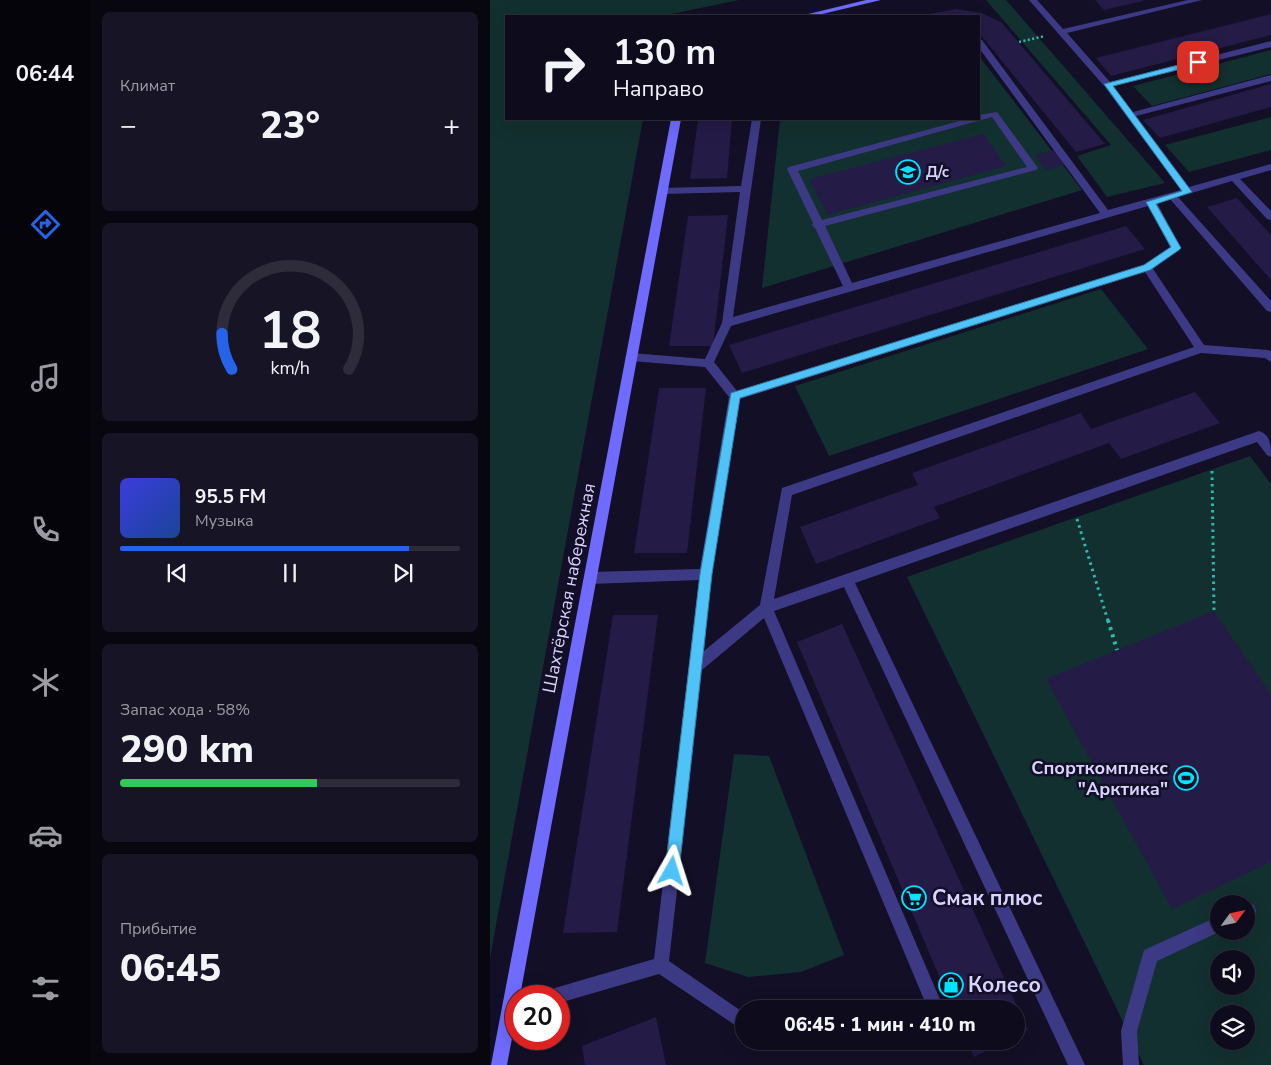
<!DOCTYPE html>
<html lang="ru">
<head>
<meta charset="utf-8">
<style>
  :root { --surface:#0e0b1c; --page:#171425; --text:#f1f3f6; --muted:#9b9ba3; --line:#2e2b3b; --accent:#2563eb }
  body { margin:0; font-family:"Nunito Sans",sans-serif; background:var(--page); color:var(--text); height:100vh; display:flex; flex-direction:column; font-size:19px; white-space:nowrap }
  * { box-sizing:border-box; margin:0 }
  p { font-size:16px; color:var(--muted) }
  .icon { flex:none; width:28px; height:28px; fill:none; stroke:currentColor; stroke-width:2; stroke-linecap:round; stroke-linejoin:round }
  .map { position:relative; flex:1; overflow:hidden }
  .side { display:flex; flex-direction:column; gap:12px; padding:12px; background:#08060f; width:400px }
  .side>* { flex:none }
  .banner { position:absolute; left:15px; top:15px; width:475px; height:105px; border-radius:0px; box-shadow:0 5px 20px #0002,0 0 0 1px var(--line); background:#0e0b1c; color:var(--text); overflow:hidden }
  .needle { width:32px; rotate:57deg }
  .fabs { position:absolute; left:720px; top:895px; display:grid; gap:10px }
  .fabs a { display:grid; place-items:center; width:45px; height:45px; border-radius:50%; background:var(--surface); box-shadow:0 5px 20px #0002,0 0 0 1px var(--line); font-size:25px }
  .speed { position:absolute; left:15px; top:985px; display:flex; gap:10px; font-size:25px; font-weight:700; text-align:center }
  .speed>* { display:grid; place-content:center; width:65px; height:65px; border-radius:50%; background:var(--surface); box-shadow:0 5px 20px #0002,0 0 0 1px var(--line); line-height:1 }
  .speed .limit { border:8px solid #d22; background:#fff; color:#111 }
  .pin { position:absolute; display:grid; place-items:center; width:42px; height:42px; color:#fff; margin:-21px; border-radius:10px; box-shadow:0 2px 8px #0006 }
  .me { position:absolute; width:55px; margin:-28px; rotate:6deg; stroke-linejoin:round; filter:drop-shadow(0 0 4px #0008) }
  .turn { display:flex; align-items:center; gap:18px; height:105px; padding:0 25px; font-size:22px }
  .turn .icon { width:65px; height:65px; stroke-width:2.5 }
  .turn b { display:block; font-size:35px; line-height:42px }
  .big { font-size:38px; font-weight:800; line-height:1.1 }
  .side .tile { flex:1; display:flex; flex-direction:column; justify-content:center; gap:8px; min-width:0; padding:0 18px; border-radius:8px; background:var(--page) }
  .side .dial { align-items:center; gap:0 }
  .dial svg { height:130px; overflow:visible; fill:none; stroke:var(--line); stroke-width:7; stroke-linecap:round; text-anchor:middle }
  .dial text { fill:var(--text); stroke:none }
  .song { display:flex; align-items:center; gap:15px }
  .cover { width:60px; height:60px; border-radius:8px; background:linear-gradient(135deg,hsl(240 70% 55%),hsl(220 70% 35%)) }
  .played { height:5px; border-radius:2px; background:linear-gradient(90deg,var(--accent) 85%,var(--line) 85%) }
  .keys { display:flex; justify-content:space-around; direction:ltr }
  .heat { display:flex; justify-content:space-between; align-items:center; font-size:28px; direction:ltr }
  .charge { height:8px; border-radius:4px; background:linear-gradient(90deg,#34c759 58%,var(--line) 0) }
  .trip { position:absolute; left:245px; top:1000px; width:290px; height:50px; border-radius:25px; background:var(--surface); box-shadow:0 5px 20px #0002,0 0 0 1px var(--line); font-weight:800; line-height:50px; text-align:center }
  main { display:flex; flex:1; min-height:0 }
  .tabs { display:flex; flex-direction:column; width:90px; justify-content:space-around; align-items:center; background:#06040b; color:var(--muted) }
  .tabs .icon { width:35px; height:35px }
  .tabs .active { color:var(--accent) }
  .tabs b { font-size:22px; color:var(--text) }
  .map>svg:first-child { display:block }
  .green { fill:#12302f; fill-rule:evenodd }
  .building { fill:#241b47 }
  .lines { fill:none; stroke-linecap:round; stroke-linejoin:round }
  .path-far2 { stroke:#2fb8b0; stroke-width:2.5; stroke-dasharray:2 2.5; stroke-linecap:butt }
  .path-far1 { stroke:#2fb8b0; stroke-width:3; stroke-dasharray:2.5 4; stroke-linecap:butt }
  .path { stroke:#2fb8b0; stroke-width:4; stroke-dasharray:3 4.5; stroke-linecap:butt }
  .lane { fill:#3d3a85; fill-rule:evenodd }
  .secondary { fill:#6f6bff; fill-rule:evenodd }
  .route { fill:#4fc3f7; stroke:#337fa1 }
  .labels { text-anchor:middle; stroke-width:5; stroke-linejoin:round; paint-order:stroke }
  .far-poi-label { font-size:15px; font-weight:bold; fill:#d9d4ff; stroke:#130f26; text-anchor:start }
  .street-label { font-size:18px; fill:#d9d4ff; stroke:#130f26 }
  .poi-label { font-size:18px; font-weight:bold; fill:#d9d4ff; stroke:#130f26; text-anchor:end }
  .near-poi-label { font-size:21px; font-weight:bold; fill:#d9d4ff; stroke:#130f26; text-anchor:start }
</style>
</head>
<body>
<main>
<nav class="tabs">
<b>06:44</b>
<svg class="icon active" aria-label="directions" viewBox="0 0 24 24"><path d="M12 3l9 9-9 9-9-9zM9 14v-3h6M13 9l2 2-2 2"/></svg>
<svg class="icon" aria-label="music" viewBox="0 0 24 24"><path d="M9 18V5l10-2v13"/><circle cx="6" cy="18" r="3"/><circle cx="16" cy="16" r="3"/></svg>
<svg class="icon" aria-label="phone" viewBox="0 0 24 24"><path d="M5 4h4l2 5-3 2q2 4 5 5l2-3 5 2v4C11 20 4 13 5 4z"/></svg>
<svg class="icon" aria-label="climate" viewBox="0 0 24 24"><path d="M12 3v18M4 7l16 10M4 17L20 7"/></svg>
<svg class="icon" aria-label="car" viewBox="0 0 24 24"><path d="M5 17H2v-5l4-1 3-4h7l3 4 3 1v5h-3M9 17h6M6 11h13"/><circle cx="7" cy="17" r="2"/><circle cx="17" cy="17" r="2"/></svg>
<svg class="icon" aria-label="filters" viewBox="0 0 24 24"><path d="M4 7h16M4 17h16"/><circle cx="9" cy="7" r="2"/><circle cx="15" cy="17" r="2"/></svg>
</nav>
<section class="side">
<div class="tile"><p>Климат</p>
<div class="heat"><a>−</a><b class="big">23°</b><a>+</a></div>
</div>
<div class="tile dial"><svg viewBox="0 0 100 80">
<path d="M14 69A42 42 0 1 1 86 69"/>
<path d="M14 69A42 42 0 0 1 8 47" stroke="#2563eb"/>
<text x="50" y="56" font-size="32" font-weight="700">18</text>
<text x="50" y="72" font-size="11">km/h</text>
</svg></div>
<div class="tile">
<div class="song"><i class="cover"></i><div><b>95.5 FM</b><p>Музыка</p></div></div>
<div class="played"></div>
<div class="keys"><svg class="icon" aria-label="previous" viewBox="0 0 24 24"><path d="M18 5L8 12l10 7zM5 5v14"/></svg><svg class="icon" aria-label="pause" viewBox="0 0 24 24"><path d="M8 5v14M16 5v14"/></svg><svg class="icon" aria-label="next" viewBox="0 0 24 24"><path d="M6 5l10 7-10 7zM19 5v14"/></svg></div>
</div>
<div class="tile"><p>Запас хода · 58%</p><b class="big">290 km</b><div class="charge"></div></div>
<div class="tile"><p>Прибытие</p><b class="big">06:45</b></div>
</section>
<div class="map">
<svg width="781" height="1065" viewBox="0 0 781 1065">
  <rect width="100%" height="100%" fill="#130f26"/>
  <g class="green">
    <path d="M0,0H249L172,16H16V119H153L0,958Z"/>
    <path d="M496,0H516L675,183L617,197L587,156L621,145Z"/>
    <path d="M781,50V74L662,106L643,86Z"/>
    <path d="M489,56L592,190L272,288L290,119H489Z"/>
    <path d="M781,117V150L699,172L675,145Z"/>
    <path d="M611,289L658,349L339,456L305,386Z"/>
    <path d="M760,456L781,484V1065H654L417,577ZM729,904H756V931H729ZM729,959H756V986H729ZM729,1014H756V1041H729Z"/>
    <path d="M244,754L279,756L354,955L311,972L258,977L215,963Z"/>
  </g>
  <g class="building">
    <path d="M605,0H653V1L614,10Z"/>
    <path d="M466,9L492,13L512,23L615,144L586,152L489,33V16H429Z"/>
    <path d="M781,14V35L621,76L606,58Z"/>
    <path d="M781,84V107L670,138L653,120Z"/>
    <path d="M208,119H242L237,178L200,179Z"/>
    <path d="M494,134L516,166L337,215L319,179Z"/>
    <path d="M564,150L575,165L556,170L545,155Z"/>
    <path d="M747,198L781,235V280L717,207Z"/>
    <path d="M238,215L223,346H179L198,216Z"/>
    <path d="M636,226L655,249L252,373L239,345Z"/>
    <path d="M169,388H216L197,553H144Z"/>
    <path d="M705,392L730,423L631,459L619,443L444,507L450,518L326,564L310,527L428,485L422,473L591,413L601,429Z"/>
    <path d="M724,611L781,694V862L682,909L556,679Z"/>
    <path d="M123,615H168L127,932L73,933Z"/>
    <path d="M352,624L538,1030L526,1036V1009H463L307,642Z"/>
    <path d="M166,1017L176,1065H95L92,1046Z"/>
    <path d="M477,1041H515L484,1057Z"/>
  </g>
  <g class="lines">
    <path class="path-far2" d="M529,42L555,36"/>
    <g class="path-far1">
      <path d="M722,471L724,611"/>
      <path d="M587,519L618,621"/>
    </g>
    <path class="path" d="M618,620L627,650"/>
    <g class="lane">
      <path d="M539,0H547L573,29L698,0H712L577,33L620,82L781,41V47L623,86L643,112L781,75V81L646,116L699,187L781,164V170L750,179L781,211V220L777,219L742,181L688,197L781,301V312L777,311L680,199L667,203L691,248L663,269L714,345L778,350L781,351V362L775,358L711,353L302,495L284,599L769,431C781,435 781,446 781,457L777,455L767,442L365,583L595,1065H578L354,587L284,611L454,1009H438L274,618L212,670L179,961L254,1013V1031L169,974L69,1003V996H56L58,990L164,959L209,580L100,584L95,582L94,578L95,574L100,572L210,569L239,397L215,367L141,361L135,357L141,353L215,359L232,323L250,192L172,194L167,191L172,188L251,186L262,119H271L243,317L353,286L325,228L322,225L323,223L297,169L299,167L477,119H489V115L507,112L548,168L546,170L335,226L362,283L610,213L489,48V39L492,40L618,210L691,190L615,87ZM502,117L537,167L332,220L308,171ZM658,206L680,247L653,265L247,391L224,362L241,326ZM655,272L704,347L292,488L270,605L214,651L222,574L250,399Z"/>
      <path d="M758,903L764,905L766,911L764,917L756,919V904H755Z"/>
      <path d="M729,916V931H731L667,961L647,1031L649,1065H633L631,1031L654,950Z"/>
    </g>
    <g class="secondary">
      <path d="M376,0H391L324,16H310Z"/>
      <path d="M181,119H191L30,996H26V1017L17,1065H1Z"/>
    </g>
  </g>
  <path class="route" d="M708,60L711,61V64L623,86L702,192L666,204L691,248L689,250L660,270L250,398L222,574L189,871L187,876L182,878L177,876L175,871L210,574L241,393L654,265L681,247L656,202L692,191L614,84Z"/>
  <defs>
    <g id="school-ring" transform="scale(1.25)"><circle r="9.5" fill="#130f26" stroke="#00e5ff" stroke-width="1.5"/><path d="M0-5L7-2L0 1L-7-2ZM-4 1L0 2.5L4 1V4Q0 6-4 4Z" fill="#00e5ff"/></g>
    <g id="stadium-ring" transform="scale(1.25)"><circle r="9.5" fill="#130f26" stroke="#00e5ff" stroke-width="1.5"/><path d="M0-5a6.5 5 0 1 0 0 10a6.5 5 0 1 0 0-10ZM-3.5-1.8h7v3.6h-7Z" fill="#00e5ff"/></g>
    <g id="supermarket-ring" transform="scale(1.25)"><circle r="9.5" fill="#130f26" stroke="#00e5ff" stroke-width="1.5"/><path d="M-6-5.5h2.5l.6 2H6L4.5 2H-2.5L-4.4-4H-6ZM-1.5 3.2a1.3 1.3 0 1 0 .1 0ZM3 3.2a1.3 1.3 0 1 0 .1 0Z" fill="#00e5ff"/></g>
    <g id="shop-ring" transform="scale(1.25)"><circle r="9.5" fill="#130f26" stroke="#00e5ff" stroke-width="1.5"/><path d="M-5-2.5h2.3a2.7 3.5 0 0 1 5.4 0H5L5.5 6h-11ZM-1.5-2.5h3a1.5 2.3 0 0 0-3 0Z" fill="#00e5ff"/></g>
  </defs>
  <g fill-rule="evenodd">
    <use href="#school-ring" x="418" y="172"/>
    <use href="#stadium-ring" x="696" y="778"/>
    <use href="#supermarket-ring" x="424" y="898"/>
    <use href="#shop-ring" x="461" y="985"/>
  </g>
  <g class="labels">
    <g class="far-poi-label">
      <text x="436" y="177">Д/с</text>
    </g>
    <g class="street-label">
      <text transform="translate(79 588) rotate(-79)" y="6">Шахтёрская набережная</text>
    </g>
    <g class="poi-label">
      <text x="678" y="774">Спорткомплекс<tspan x="678" dy="21">"Арктика"</tspan></text>
    </g>
    <g class="near-poi-label">
      <text x="442" y="905">Смак плюс</text>
      <text x="478" y="992">Колесо</text>
    </g>
  </g>
</svg>
<div class="fabs">
<a><svg class="needle" viewBox="-14 -14 28 28"><path d="M0-13l5 13h-10z" fill="#e53935"/><path d="M0 13l5-13h-10z" fill="#9b9ba3"/></svg></a>
<a><svg class="icon" aria-label="sound" viewBox="0 0 24 24"><path d="M4 9h4l5-4v14l-5-4H4zM17 9q2 3 0 6"/></svg></a>
<a><svg class="icon" aria-label="layers" viewBox="0 0 24 24"><path d="M12 4l9 5-9 5-9-5zM3 14l9 5 9-5"/></svg></a>
</div>
<div class="speed"><div class="limit">20</div></div>
<div class="pin" style="left:708px;top:62px;background:#d93025"><svg class="icon" aria-label="arrive" viewBox="0 0 24 24"><path d="M6 21V4h12l-3 4 3 4H6"/></svg></div>
<svg class="me" style="left:182px;top:871px" viewBox="-20 -20 40 40"><path d="M0-17L14 15 0 8-14 15z" fill="#4fc3f7" stroke="#fff" stroke-width="4"/></svg>
<div class="trip">06:45 · 1 мин · 410 m</div>
<div class="banner">
<div class="turn"><svg class="icon" aria-label="right" viewBox="0 0 24 24"><path d="M7 20v-9h11M14 6l5 5-5 5"/></svg><div><b>130 m</b>Направо</div></div>
</div>
</div>
</main>
</body>
</html>
